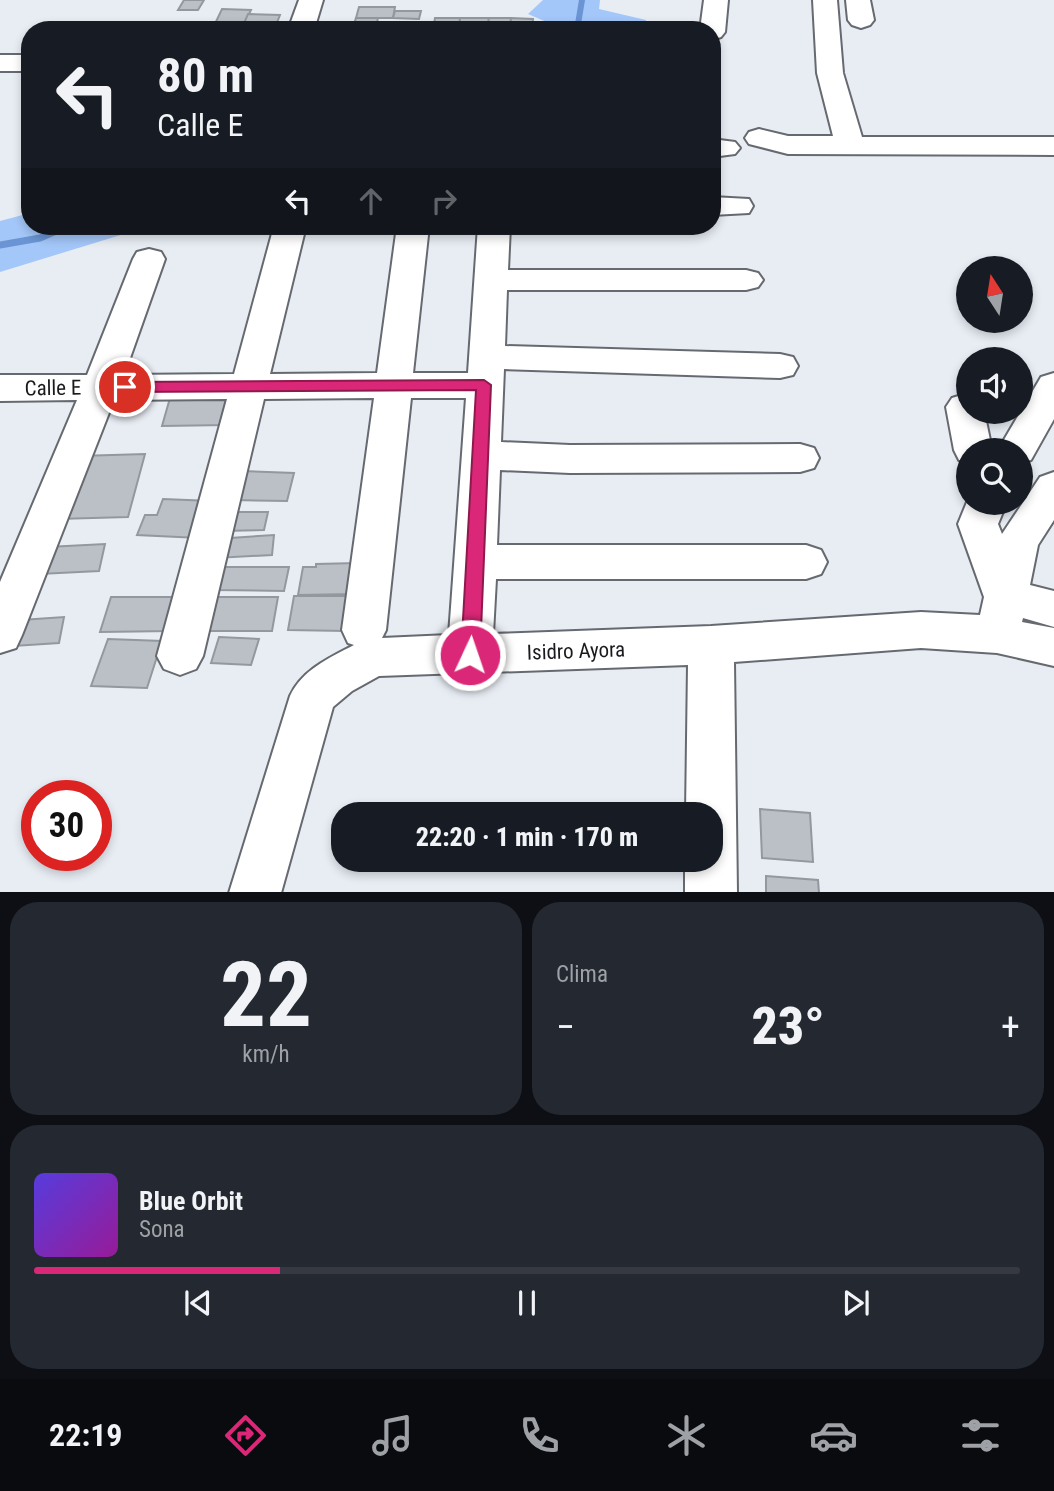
<!DOCTYPE html>
<html lang="es">
<head>
<meta charset="utf-8">
<style>
  :root { --surface:#171b24; --page:#242831; --text:#f1f3f6; --muted:#9ea1a6; --line:#363941; --accent:#db2777 }
  body { margin:0; font-family:"Roboto Condensed",sans-serif; background:var(--page); color:var(--text); height:100vh; display:flex; flex-direction:column; font-size:26px; white-space:nowrap }
  * { box-sizing:border-box; margin:0 }
  p { font-size:23px; color:var(--muted) }
  .icon { flex:none; width:38px; height:38px; fill:none; stroke:currentColor; stroke-width:2; stroke-linecap:round; stroke-linejoin:round }
  .map { position:relative; height:892px; overflow:hidden }
  .drawer { display:flex; flex-direction:column; gap:10px; padding:10px; background:#0d0f14; flex:1 }
  .drawer>* { flex:none }
  .banner { position:absolute; left:21px; top:21px; width:700px; height:214px; border-radius:28px; box-shadow:0 4px 10px #0003; background:#171b24; color:var(--text); overflow:hidden }
  .needle { width:46px; rotate:348deg }
  .tools { position:absolute; left:956px; top:256px; display:grid; gap:14px }
  .tools a { display:grid; place-items:center; width:77px; height:77px; border-radius:50%; background:var(--surface); box-shadow:0 4px 10px #0003; font-size:35px }
  .speed { position:absolute; left:21px; top:780px; display:flex; gap:14px; font-size:35px; font-weight:700; text-align:center }
  .speed>* { display:grid; place-content:center; width:91px; height:91px; border-radius:50%; background:var(--surface); box-shadow:0 4px 10px #0003; line-height:1 }
  .speed .limit { border:10px solid #d22; background:#fff; color:#111 }
  .pin { position:absolute; display:grid; place-items:center; width:60px; height:60px; color:#fff; margin:-30px; border:4px solid #fff; border-radius:50%; box-shadow:0 2px 7px #0007 }
  .me { position:absolute; width:77px; margin:-38px; rotate:3deg; stroke-linejoin:round; filter:drop-shadow(0 0 5px #0008) }
  .turn { display:flex; align-items:center; gap:24px; height:147px; padding:0 21px; font-size:32px }
  .turn .icon { width:91px; height:91px; stroke-width:2.5 }
  .turn b { display:block; font-size:49px; line-height:60px }
  .lanes { display:flex; align-items:center; height:66px; padding:0 21px; background:#0003; justify-content:center; gap:35px; direction:ltr }
  .lanes .off { opacity:.35 }
  .big { font-size:52px; font-weight:800; line-height:1.1 }
  .drawer .widget { flex:1; display:flex; flex-direction:column; justify-content:center; gap:10px; min-width:0; padding:0 24px; border-radius:28px; background:var(--page) }
  .drawer .dial { align-items:center; gap:0 }
  .dial b { font-size:91px; line-height:1 }
  .song { display:flex; align-items:center; gap:21px }
  .cover { width:84px; height:84px; border-radius:10px; background:linear-gradient(135deg,hsl(250 70% 55%),hsl(300 70% 35%)) }
  .played { height:7px; border-radius:4px; background:linear-gradient(90deg,var(--accent) 25%,var(--line) 25%) }
  .keys { display:flex; justify-content:space-around; direction:ltr }
  .heat { display:flex; justify-content:space-between; align-items:center; font-size:38px; direction:ltr }
  .drawer .tiles { flex:1; display:grid; gap:10px; grid-template-columns:1fr 1fr }
  .widget:last-child { grid-column:span 2 }
  .trip { position:absolute; left:331px; top:802px; width:392px; height:70px; border-radius:28px; background:var(--surface); box-shadow:0 4px 10px #0003; font-weight:800; line-height:70px; text-align:center }
  .tab-bar { display:flex; height:112px; justify-content:space-around; align-items:center; background:#090b0e; color:var(--muted) }
  .tab-bar .icon { width:49px; height:49px }
  .tab-bar .current { color:var(--accent) }
  .tab-bar b { font-size:32px; color:var(--text) }
  .map>svg:first-child { display:block }
  .green { fill:#a4c7f9 }
  .lines { fill:none; stroke-linecap:round; stroke-linejoin:round }
  .stream-far1 { stroke:#6a94d3; stroke-width:6 }
  .stream { stroke:#6a94d3; stroke-width:7 }
  .building { fill:#bbc0c7; stroke:#93989e; stroke-width:2 }
  .minor-casing { stroke:#666a70; stroke-width:4 }
  .minor { fill:#fff; fill-rule:evenodd }
  .route { fill:#db2777; stroke:#8e194d; stroke-width:2 }
  .labels { text-anchor:middle; stroke-width:5; stroke-linejoin:round; paint-order:stroke }
  .street-label { font-size:21px; fill:#191a1d; stroke:#fff }
</style>
</head>
<body>
<div class="map">
<svg width="1054" height="893" viewBox="0 0 1054 893">
  <rect width="100%" height="100%" fill="#e8edf4"/>
  <g class="green">
    <path d="M543,0H600L599,9L646,20L645,30H554L556,26L528,14Z"/>
    <path d="M30,213V226H150L0,272V221Z"/>
  </g>
  <g class="lines">
    <path class="stream-far1" d="M577,30L582,0"/>
    <path class="stream" d="M0,245L40,238L68,226"/>
  </g>
  <g class="building">
    <path d="M184,0H204L198,10H178Z"/>
    <path d="M359,7H395L393,18H356Z"/>
    <path d="M222,9L251,10L241,30H212Z"/>
    <path d="M395,11H421L419,19L393,18Z"/>
    <path d="M248,14L280,15L274,30H241Z"/>
    <path d="M356,18H378L375,30H352Z"/>
    <path d="M435,18H460L459,30H433Z"/>
    <path d="M460,18H489L487,30H459Z"/>
    <path d="M489,18H511L510,30H487Z"/>
    <path d="M511,18L533,19L532,30H510Z"/>
    <path d="M233,397L227,425L162,426L170,398Z"/>
    <path d="M145,454L128,517L58,519L78,456Z"/>
    <path d="M241,471L294,473L287,501L233,500Z"/>
    <path d="M163,499L211,501L199,538L137,535L145,515H157Z"/>
    <path d="M227,512H268L264,530L223,531Z"/>
    <path d="M274,535L272,555L216,558L230,538Z"/>
    <path d="M105,544L99,571L40,574L47,547Z"/>
    <path d="M358,563L355,594L298,595L303,567H316V564Z"/>
    <path d="M221,567H289L284,591L215,590Z"/>
    <path d="M294,596H349L345,631L288,630Z"/>
    <path d="M111,597H180L172,631L100,632Z"/>
    <path d="M203,597H278L272,631H195Z"/>
    <path d="M64,617L59,643L14,646L21,620Z"/>
    <path d="M219,637L259,639L251,665L211,663Z"/>
    <path d="M108,639L162,641L147,688L91,686Z"/>
    <path d="M760,809L810,813L813,862L762,858Z"/>
    <path d="M766,876L818,880L819,893H766Z"/>
  </g>
  <g class="lines">
    <g class="minor-casing">
      <g id="minor">
        <path d="M299,0H323L314,30H288Z"/>
        <path d="M704,0H728L725,32L721,37L712,40V30H700Z"/>
        <path d="M813,0H837L843,73L862,137H1054V155L788,154L749,144L745,138L749,132L759,129L788,136H833L817,73Z"/>
        <path d="M846,0H870L874,20L870,25L861,28L852,25L848,20Z"/>
        <rect x="0" y="55" width="30" height="16"/>
        <path d="M712,139L735,142L740,148L735,154L712,157Z"/>
        <path d="M712,197L749,199L753,206L749,213L712,215Z"/>
        <path d="M274,226H306L270,374L377,373L397,226H429L413,373H468L478,226H510L508,270H746L758,273L763,280L758,287L746,290H507L505,346L780,354L793,357L798,366L793,375L780,378L504,369L501,442L570,445L800,444L814,448L819,458L814,468L800,472L570,473L500,470L497,545H806L821,550L827,562L821,574L806,579H496L493,634L711,626L921,612L980,615L984,597L958,524L967,502H1007L998,524L1002,534L1040,477L1054,472V520L1038,545L1030,585L1054,591V627L1023,618L1022,622L1054,628V666L997,653L921,648L734,662L737,893H685V859H710V814H686L688,665L379,676L352,691L333,707L281,893H229L290,696C302,670 329,658 354,645L348,643L342,630L374,398L264,399L203,656L196,669L180,675L164,669L157,656L227,399L114,400L22,635L16,648L0,653V582L77,400L0,401V375H87L133,259L137,252L149,249L161,252L165,259L124,375L234,374ZM411,398H466L449,635L382,638L386,630Z"/>
        <path d="M1054,373V419L1031,460L1020,463V450H998L1041,377Z"/>
        <path d="M965,394L968,395V411H984L992,450H968V462L959,460L954,450L946,407L952,398Z"/>
      </g>
    </g>
    <use href="#minor" class="minor"/>
  </g>
  <path class="route" d="M484,380L491,385L480,655L477,660L470,663L464,660L461,655L476,390L125,392L118,387L125,382Z"/>
  <g class="labels">
    <g class="street-label">
      <text transform="translate(53 388) rotate(-1)" y="7">Calle E</text>
      <text transform="translate(576 651) rotate(-2)" y="7">Isidro Ayora</text>
    </g>
  </g>
</svg>
<div class="tools">
<a><svg class="needle" viewBox="-14 -14 28 28"><path d="M0-13l5 13h-10z" fill="#e53935"/><path d="M0 13l5-13h-10z" fill="#9ea1a6"/></svg></a>
<a><svg class="icon" aria-label="sound" viewBox="0 0 24 24"><path d="M4 9h4l5-4v14l-5-4H4zM17 9q2 3 0 6"/></svg></a>
<a><svg class="icon" aria-label="search" viewBox="0 0 24 24"><circle cx="10" cy="10" r="6"/><path d="M15 15l6 6"/></svg></a>
</div>
<div class="speed"><div class="limit">30</div></div>
<div class="pin" style="left:125px;top:387px;background:#d93025"><svg class="icon" aria-label="arrive" viewBox="0 0 24 24"><path d="M6 21V4h12l-3 4 3 4H6"/></svg></div>
<svg class="me" style="left:470px;top:655px" viewBox="-20 -20 40 40"><circle r="17" fill="#db2777" stroke="#fff" stroke-width="3"/><path d="M0-11L8 9 0 5-8 9z" fill="#fff"/></svg>
<div class="trip">22:20 · 1 min · 170 m</div>
<div class="banner">
<div class="turn"><svg class="icon" aria-label="left" viewBox="0 0 24 24"><path d="M17 20v-9H6M10 6l-5 5 5 5"/></svg><div><b>80 m</b>Calle E</div></div>
<div class="lanes"><svg class="icon" aria-label="left" viewBox="0 0 24 24"><path d="M17 20v-9H6M10 6l-5 5 5 5"/></svg><svg class="icon off" aria-label="ahead" viewBox="0 0 24 24"><path d="M12 20V5M6 11l6-6 6 6"/></svg><svg class="icon off" aria-label="right" viewBox="0 0 24 24"><path d="M7 20v-9h11M14 6l5 5-5 5"/></svg></div>
</div>
</div>
<section class="drawer">
<div class="tiles">
<div class="widget dial"><b>22</b><p>km/h</p></div>
<div class="widget"><p>Clima</p>
<div class="heat"><a>−</a><b class="big">23°</b><a>+</a></div>
</div>
<div class="widget">
<div class="song"><i class="cover"></i><div><b>Blue Orbit</b><p>Sona</p></div></div>
<div class="played"></div>
<div class="keys"><svg class="icon" aria-label="previous" viewBox="0 0 24 24"><path d="M18 5L8 12l10 7zM5 5v14"/></svg><svg class="icon" aria-label="pause" viewBox="0 0 24 24"><path d="M8 5v14M16 5v14"/></svg><svg class="icon" aria-label="next" viewBox="0 0 24 24"><path d="M6 5l10 7-10 7zM19 5v14"/></svg></div>
</div>
</div>
</section>
<nav class="tab-bar">
<b>22:19</b>
<svg class="icon current" aria-label="directions" viewBox="0 0 24 24"><path d="M12 3l9 9-9 9-9-9zM9 14v-3h6M13 9l2 2-2 2"/></svg>
<svg class="icon" aria-label="music" viewBox="0 0 24 24"><path d="M9 18V5l10-2v13"/><circle cx="6" cy="18" r="3"/><circle cx="16" cy="16" r="3"/></svg>
<svg class="icon" aria-label="phone" viewBox="0 0 24 24"><path d="M5 4h4l2 5-3 2q2 4 5 5l2-3 5 2v4C11 20 4 13 5 4z"/></svg>
<svg class="icon" aria-label="climate" viewBox="0 0 24 24"><path d="M12 3v18M4 7l16 10M4 17L20 7"/></svg>
<svg class="icon" aria-label="car" viewBox="0 0 24 24"><path d="M5 17H2v-5l4-1 3-4h7l3 4 3 1v5h-3M9 17h6M6 11h13"/><circle cx="7" cy="17" r="2"/><circle cx="17" cy="17" r="2"/></svg>
<svg class="icon" aria-label="filters" viewBox="0 0 24 24"><path d="M4 7h16M4 17h16"/><circle cx="9" cy="7" r="2"/><circle cx="15" cy="17" r="2"/></svg>
</nav>
</body>
</html>
